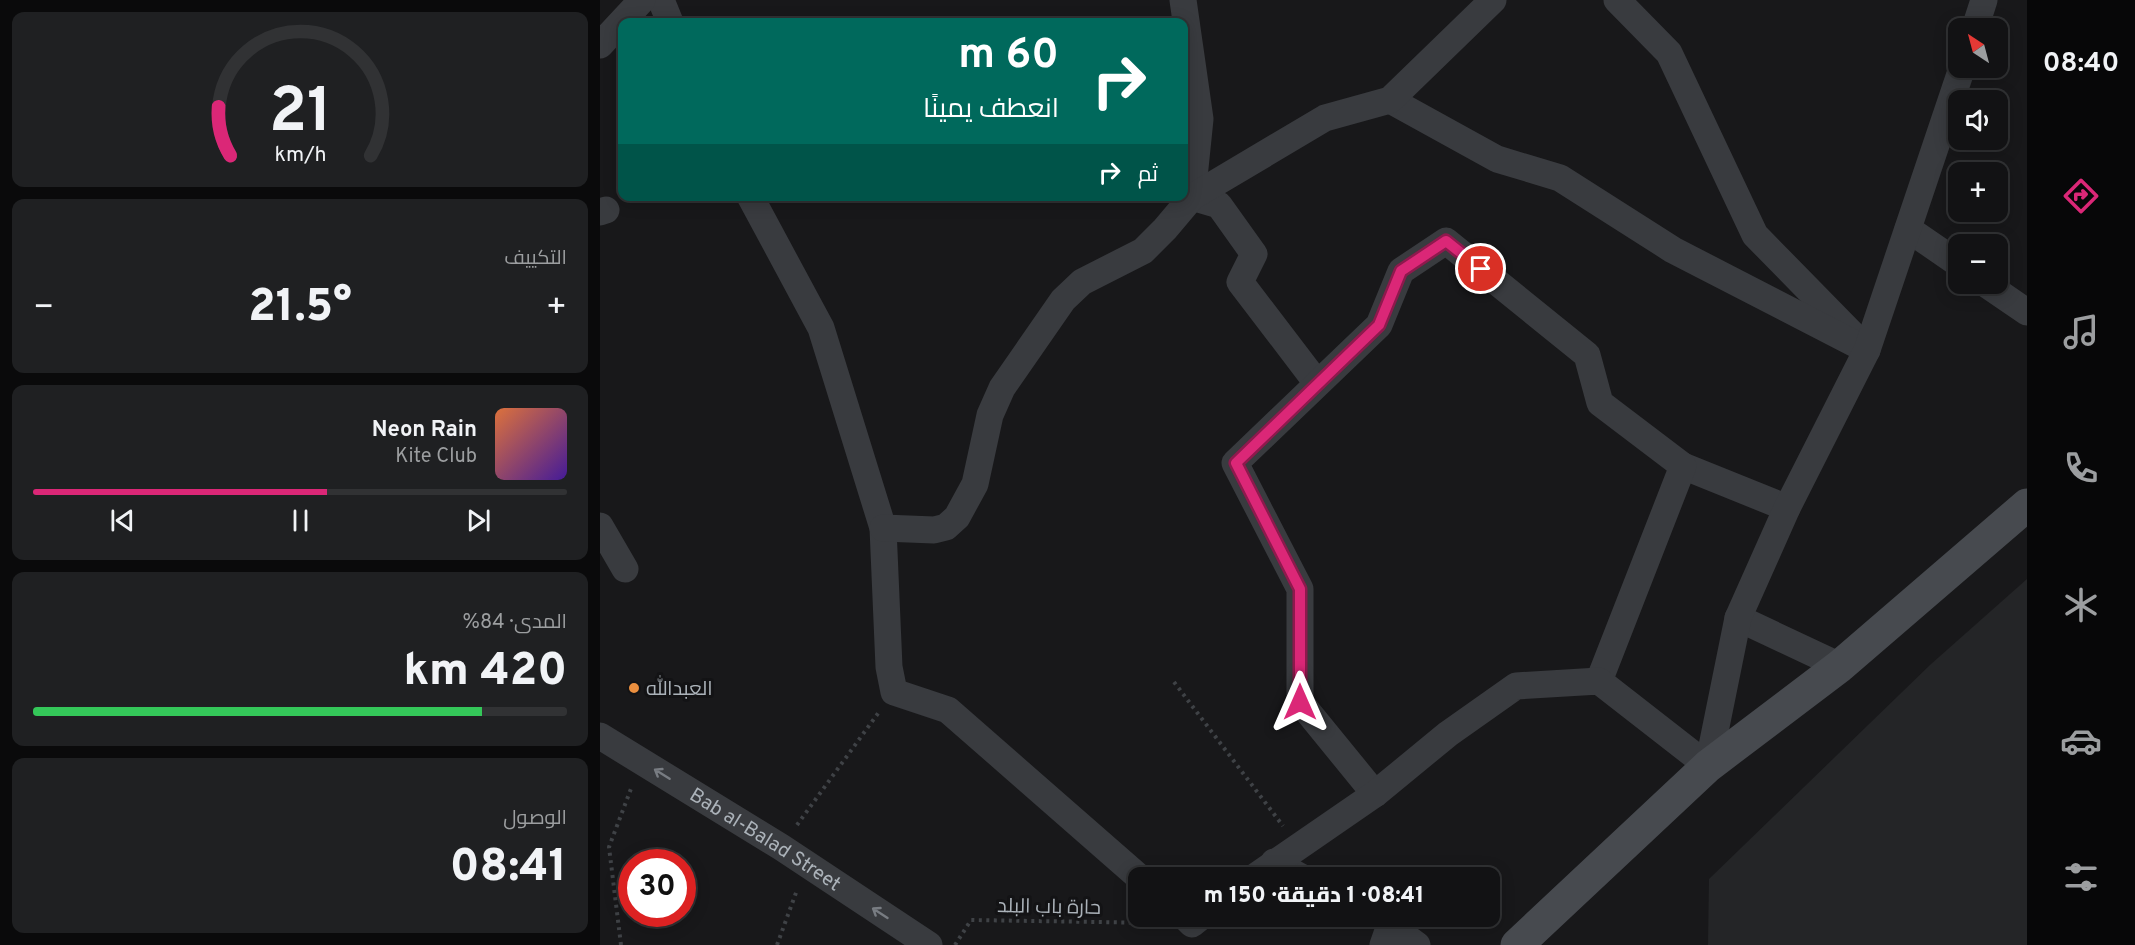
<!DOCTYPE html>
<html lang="ar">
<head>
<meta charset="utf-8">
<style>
  :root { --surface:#121214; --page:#1f2022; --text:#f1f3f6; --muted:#9c9ea0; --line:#313234; --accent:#db2777 }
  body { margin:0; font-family:Overpass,Cairo,sans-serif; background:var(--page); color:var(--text); direction:rtl; height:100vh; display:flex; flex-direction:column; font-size:22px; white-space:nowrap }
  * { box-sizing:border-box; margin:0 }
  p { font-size:20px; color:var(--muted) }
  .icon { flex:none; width:33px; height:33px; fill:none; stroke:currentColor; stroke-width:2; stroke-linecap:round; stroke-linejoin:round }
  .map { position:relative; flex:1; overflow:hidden; direction:ltr }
  .side { display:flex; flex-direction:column; gap:12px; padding:12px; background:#0a0a0b; width:600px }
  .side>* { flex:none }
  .top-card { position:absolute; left:18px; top:18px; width:570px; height:183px; border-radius:12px; box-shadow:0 3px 15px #0003,0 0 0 2px var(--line); direction:rtl; background:#00695c; color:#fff; overflow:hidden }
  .needle { width:39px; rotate:324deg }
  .buttons { position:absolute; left:1348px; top:18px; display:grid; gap:12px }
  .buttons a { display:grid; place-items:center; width:60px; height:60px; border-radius:12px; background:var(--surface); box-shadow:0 3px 15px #0003,0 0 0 2px var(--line); font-size:30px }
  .speed { position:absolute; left:18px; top:849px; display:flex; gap:12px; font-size:30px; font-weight:700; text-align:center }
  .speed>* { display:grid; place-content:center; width:78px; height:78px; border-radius:50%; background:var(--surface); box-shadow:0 3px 15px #0003,0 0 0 2px var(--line); line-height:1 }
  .speed .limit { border:9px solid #d22; background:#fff; color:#111 }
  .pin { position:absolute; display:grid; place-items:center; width:51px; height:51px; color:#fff; margin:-26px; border:3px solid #fff; border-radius:50%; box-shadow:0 2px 6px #0007 }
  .me { position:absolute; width:66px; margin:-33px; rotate:0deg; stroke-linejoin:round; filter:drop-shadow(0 0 4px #0008) }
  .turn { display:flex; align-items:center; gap:21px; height:126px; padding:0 30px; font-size:27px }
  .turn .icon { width:78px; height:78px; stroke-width:2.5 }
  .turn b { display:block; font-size:42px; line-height:51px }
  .then { display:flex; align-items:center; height:57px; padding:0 30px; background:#0003; gap:12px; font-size:22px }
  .big { font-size:45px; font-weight:800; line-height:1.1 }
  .side .tile { flex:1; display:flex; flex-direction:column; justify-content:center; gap:9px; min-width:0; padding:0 21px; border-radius:12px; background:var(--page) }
  .side .dial { align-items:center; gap:0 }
  .dial svg { height:156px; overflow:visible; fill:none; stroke:var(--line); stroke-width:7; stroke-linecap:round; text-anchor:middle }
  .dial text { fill:var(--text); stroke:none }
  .song { display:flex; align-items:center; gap:18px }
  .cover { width:72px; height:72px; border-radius:9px; background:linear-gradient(135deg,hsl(20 70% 55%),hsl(260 70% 35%)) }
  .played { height:6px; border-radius:3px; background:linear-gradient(90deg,var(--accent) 55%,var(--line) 55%) }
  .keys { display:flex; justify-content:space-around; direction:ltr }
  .heat { display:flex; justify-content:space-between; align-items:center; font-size:33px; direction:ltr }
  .charge { height:9px; border-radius:4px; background:linear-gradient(90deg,#34c759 84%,var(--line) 0) }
  .trip { position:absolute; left:528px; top:867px; width:372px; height:60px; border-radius:12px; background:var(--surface); box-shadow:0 3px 15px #0003,0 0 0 2px var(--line); font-weight:800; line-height:60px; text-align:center; direction:rtl }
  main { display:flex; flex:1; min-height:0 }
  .dock { display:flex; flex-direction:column; width:108px; justify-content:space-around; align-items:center; background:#070708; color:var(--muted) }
  .dock .icon { width:42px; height:42px }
  .dock .current { color:var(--accent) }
  .dock b { font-size:27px; color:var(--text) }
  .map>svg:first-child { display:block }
  .built { fill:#242527 }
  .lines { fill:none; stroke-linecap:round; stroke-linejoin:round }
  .path { stroke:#3f4246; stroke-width:4; stroke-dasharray:3 4.5; stroke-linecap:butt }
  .street { stroke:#393b3f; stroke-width:27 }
  .secondary { stroke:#474a4f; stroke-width:33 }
  .oneway { stroke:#787c82 }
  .route-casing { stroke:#8e194d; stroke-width:15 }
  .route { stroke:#db2777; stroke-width:10 }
  .poi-dot { fill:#eb8f3f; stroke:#131315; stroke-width:2 }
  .labels { text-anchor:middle; stroke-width:6; stroke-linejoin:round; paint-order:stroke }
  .poi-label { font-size:20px; fill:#abb2b9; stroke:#131315; text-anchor:start }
  .street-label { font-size:20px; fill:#abb2b9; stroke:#131315 }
</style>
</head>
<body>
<main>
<nav class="dock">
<b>08:40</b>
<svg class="icon current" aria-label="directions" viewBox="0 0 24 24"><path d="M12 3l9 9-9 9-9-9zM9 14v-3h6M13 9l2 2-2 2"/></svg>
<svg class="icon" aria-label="music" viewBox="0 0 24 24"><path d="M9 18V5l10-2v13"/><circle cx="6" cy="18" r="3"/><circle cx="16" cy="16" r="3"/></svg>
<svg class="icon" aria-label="phone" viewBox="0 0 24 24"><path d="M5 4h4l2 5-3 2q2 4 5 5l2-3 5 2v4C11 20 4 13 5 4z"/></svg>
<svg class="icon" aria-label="climate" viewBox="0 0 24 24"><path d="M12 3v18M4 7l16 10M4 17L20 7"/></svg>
<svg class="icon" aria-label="car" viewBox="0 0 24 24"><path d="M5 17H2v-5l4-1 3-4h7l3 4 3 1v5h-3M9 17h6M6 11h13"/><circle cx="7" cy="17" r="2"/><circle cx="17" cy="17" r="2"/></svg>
<svg class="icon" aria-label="filters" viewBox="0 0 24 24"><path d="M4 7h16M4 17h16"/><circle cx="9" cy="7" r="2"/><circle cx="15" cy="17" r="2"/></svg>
</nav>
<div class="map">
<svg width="1427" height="945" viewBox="0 0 1427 945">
  <rect width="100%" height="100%" fill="#18181a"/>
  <path class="built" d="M1427,579V945H1108L1109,879L1330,665Z"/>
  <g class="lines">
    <g class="path">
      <path d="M574,682L683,826"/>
      <path d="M197,825L279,712"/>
      <path d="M21,945L9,847L32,786"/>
      <path d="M177,945L197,890"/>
      <path d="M355,945L371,920L559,923"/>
    </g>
    <g class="street">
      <path d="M61,0L70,22"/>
      <path d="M583,0L600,119L592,197"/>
      <path d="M1017,0L1069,53L1155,235L1252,334"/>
      <path d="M1375,28L1384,0"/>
      <path d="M0,45L42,0"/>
      <path d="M790,100L897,159L960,178L1073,250L1267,350"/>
      <path d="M150,196L221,328L283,528L289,667L294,692L348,710L540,878"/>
      <path d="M592,197L619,205L654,254L640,282L717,383"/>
      <path d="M0,212L6,210"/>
      <path d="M1308,229L1359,264"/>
      <path d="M1386,284L1427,312"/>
      <path d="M1083,466L1187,508"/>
      <path d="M0,526L25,569"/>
      <path d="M283,528L334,530L346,527L357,517L375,484L390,415L402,388L463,300L482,282L543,251L565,229L592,197L725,118L790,100L893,0"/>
      <path d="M1138,618L1240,666"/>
      <path id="s1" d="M0,736L181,847L329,945"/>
      <path d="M775,794L700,702V589L635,463L779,325L801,271L846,241L987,355L1000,403L1083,466L999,681"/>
      <path d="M674,862L703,878"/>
      <path d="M653,878L775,794L848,734L916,686L999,681L1108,766L1138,618L1187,508L1267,350L1362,68"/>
      <path d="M584,916L592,924L602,916"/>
      <path d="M783,945L790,925L817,945"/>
    </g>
    <path class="secondary" d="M917,945L1108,766L1240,666L1427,505"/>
  </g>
  <defs><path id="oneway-shaft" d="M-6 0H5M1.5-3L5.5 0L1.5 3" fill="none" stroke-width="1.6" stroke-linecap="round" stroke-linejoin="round" transform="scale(1.5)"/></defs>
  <g class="oneway">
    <use href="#oneway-shaft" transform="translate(62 774) rotate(-148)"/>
    <use href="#oneway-shaft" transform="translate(280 913) rotate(-147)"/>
  </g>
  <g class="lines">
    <g class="route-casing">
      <path id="route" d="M700,702V589L636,463L779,325L801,271L846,241L881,269"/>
    </g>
    <use href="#route" class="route"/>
  </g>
  <circle class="poi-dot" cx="34" cy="688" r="6"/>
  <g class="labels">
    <g class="poi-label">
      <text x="46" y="695">العبدالله</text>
    </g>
    <g class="street-label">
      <text dy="7" stroke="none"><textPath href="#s1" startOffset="195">Bab al-Balad Street</textPath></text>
      <text transform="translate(449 906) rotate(1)" y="7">حارة باب البلد</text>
    </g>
  </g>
</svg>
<div class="buttons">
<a><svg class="needle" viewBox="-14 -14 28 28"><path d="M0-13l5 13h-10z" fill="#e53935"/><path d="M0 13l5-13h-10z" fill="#9c9ea0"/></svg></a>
<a><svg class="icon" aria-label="sound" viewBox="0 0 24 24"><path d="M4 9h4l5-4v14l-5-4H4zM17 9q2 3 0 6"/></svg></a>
<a>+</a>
<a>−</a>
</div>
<div class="speed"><div class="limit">30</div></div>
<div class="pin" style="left:881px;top:269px;background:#d93025"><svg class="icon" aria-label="arrive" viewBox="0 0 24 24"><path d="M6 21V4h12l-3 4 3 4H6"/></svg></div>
<svg class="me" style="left:700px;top:702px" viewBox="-20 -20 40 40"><path d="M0-17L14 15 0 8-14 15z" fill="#db2777" stroke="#fff" stroke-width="4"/></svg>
<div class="trip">08:41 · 1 دقيقة · 150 m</div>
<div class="top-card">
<div class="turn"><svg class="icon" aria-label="right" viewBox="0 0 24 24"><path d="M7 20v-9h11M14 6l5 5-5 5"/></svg><div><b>60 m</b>انعطف يمينًا</div></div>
<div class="then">ثم<svg class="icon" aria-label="right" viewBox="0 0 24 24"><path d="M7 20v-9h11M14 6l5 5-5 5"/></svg></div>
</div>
</div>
<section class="side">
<div class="tile dial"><svg viewBox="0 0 100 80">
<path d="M14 69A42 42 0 1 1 86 69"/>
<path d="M14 69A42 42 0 0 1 8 44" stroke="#db2777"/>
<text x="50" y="56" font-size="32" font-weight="700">21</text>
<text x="50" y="72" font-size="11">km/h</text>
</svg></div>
<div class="tile"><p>التكييف</p>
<div class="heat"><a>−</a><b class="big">21.5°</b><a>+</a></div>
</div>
<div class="tile">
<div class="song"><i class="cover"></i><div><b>Neon Rain</b><p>Kite Club</p></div></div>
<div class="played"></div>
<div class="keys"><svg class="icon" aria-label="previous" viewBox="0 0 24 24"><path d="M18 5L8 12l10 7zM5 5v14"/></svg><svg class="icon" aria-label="pause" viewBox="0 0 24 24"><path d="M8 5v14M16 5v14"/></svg><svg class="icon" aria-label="next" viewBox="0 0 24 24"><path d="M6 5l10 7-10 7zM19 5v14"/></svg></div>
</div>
<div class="tile"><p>المدى · 84%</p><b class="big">420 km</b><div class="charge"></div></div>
<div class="tile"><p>الوصول</p><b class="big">08:41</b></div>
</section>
</main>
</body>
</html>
